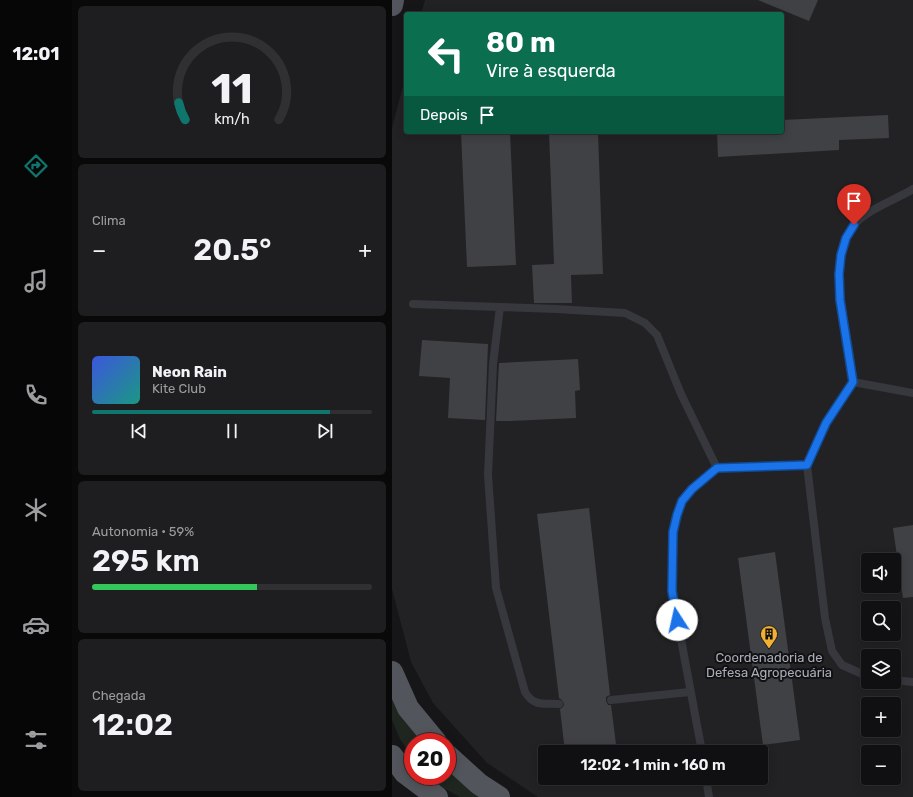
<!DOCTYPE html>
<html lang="pt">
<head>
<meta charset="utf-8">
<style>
  :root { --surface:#101012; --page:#1e1e20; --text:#f1f3f6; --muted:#9c9d9f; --line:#303032; --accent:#0f766e }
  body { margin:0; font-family:Rubik,sans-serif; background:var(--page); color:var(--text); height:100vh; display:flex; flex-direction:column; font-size:15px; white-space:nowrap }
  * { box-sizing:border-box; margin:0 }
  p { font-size:13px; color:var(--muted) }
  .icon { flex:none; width:22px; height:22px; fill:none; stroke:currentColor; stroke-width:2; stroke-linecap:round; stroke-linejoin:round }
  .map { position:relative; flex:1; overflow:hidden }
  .drawer { display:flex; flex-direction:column; gap:6px; padding:6px; background:#09090a; width:320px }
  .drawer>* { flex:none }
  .top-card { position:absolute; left:12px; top:12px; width:380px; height:122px; border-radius:4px; box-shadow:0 2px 10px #0003,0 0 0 1px var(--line); background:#0b6e4f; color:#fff; overflow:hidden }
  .controls { position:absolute; left:469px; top:553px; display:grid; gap:8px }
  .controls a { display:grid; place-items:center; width:40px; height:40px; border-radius:4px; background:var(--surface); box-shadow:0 2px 10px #0003,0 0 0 1px var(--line); font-size:20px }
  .speed { position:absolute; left:12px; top:733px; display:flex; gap:8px; font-size:20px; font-weight:700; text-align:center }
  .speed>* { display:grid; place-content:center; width:52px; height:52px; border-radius:50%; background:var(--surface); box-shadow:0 2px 10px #0003,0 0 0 1px var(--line); line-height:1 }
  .speed .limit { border:6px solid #d22; background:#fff; color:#111 }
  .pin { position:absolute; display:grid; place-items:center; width:34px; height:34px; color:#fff; margin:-41px -17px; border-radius:50% 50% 50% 0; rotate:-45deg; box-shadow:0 0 4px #0007 }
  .pin .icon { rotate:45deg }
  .me { position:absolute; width:44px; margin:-22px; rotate:350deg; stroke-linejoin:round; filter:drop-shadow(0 0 3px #0008) }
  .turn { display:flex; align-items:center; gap:14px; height:84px; padding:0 16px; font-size:18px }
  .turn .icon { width:52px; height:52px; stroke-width:2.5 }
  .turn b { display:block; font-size:28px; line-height:34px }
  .then { display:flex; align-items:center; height:38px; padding:0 16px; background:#0003; gap:8px; font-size:15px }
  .big { font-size:30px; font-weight:600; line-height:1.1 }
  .drawer .tile { flex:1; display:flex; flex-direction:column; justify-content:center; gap:6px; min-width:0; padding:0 14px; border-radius:6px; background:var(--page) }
  .drawer .dial { align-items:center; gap:0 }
  .dial svg { height:104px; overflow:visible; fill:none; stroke:var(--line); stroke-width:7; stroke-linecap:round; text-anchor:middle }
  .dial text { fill:var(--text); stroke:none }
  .song { display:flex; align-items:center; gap:12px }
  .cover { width:48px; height:48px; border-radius:6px; background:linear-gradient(135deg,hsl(230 70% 55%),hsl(170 70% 35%)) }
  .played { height:4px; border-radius:2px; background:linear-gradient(90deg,var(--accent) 85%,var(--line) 85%) }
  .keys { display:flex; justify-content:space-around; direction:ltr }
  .heat { display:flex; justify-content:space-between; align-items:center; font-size:22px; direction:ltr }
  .charge { height:6px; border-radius:3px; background:linear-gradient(90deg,#34c759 59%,var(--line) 0) }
  .trip { position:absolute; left:146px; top:745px; width:230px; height:40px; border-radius:4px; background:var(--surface); box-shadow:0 2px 10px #0003,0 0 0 1px var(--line); font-weight:600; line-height:40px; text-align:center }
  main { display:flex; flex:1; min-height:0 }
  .tab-bar { display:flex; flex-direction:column; width:72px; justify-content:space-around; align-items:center; background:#060607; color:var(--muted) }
  .tab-bar .icon { width:28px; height:28px }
  .tab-bar .on { color:var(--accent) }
  .tab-bar b { font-size:18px; color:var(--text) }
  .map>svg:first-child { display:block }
  .built { fill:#222225; fill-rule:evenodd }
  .green { fill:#1e261f }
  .building { fill:#404145 }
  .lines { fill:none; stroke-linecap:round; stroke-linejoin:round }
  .service { stroke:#37383d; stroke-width:8 }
  .primary { stroke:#53555c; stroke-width:22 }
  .route-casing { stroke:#114b97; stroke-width:10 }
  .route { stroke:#1a73e8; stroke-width:7 }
  .labels { text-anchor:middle; stroke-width:4; stroke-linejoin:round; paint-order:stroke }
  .poi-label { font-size:13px; fill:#a8adb8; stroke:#111113 }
</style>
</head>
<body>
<main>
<nav class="tab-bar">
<b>12:01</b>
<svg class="icon on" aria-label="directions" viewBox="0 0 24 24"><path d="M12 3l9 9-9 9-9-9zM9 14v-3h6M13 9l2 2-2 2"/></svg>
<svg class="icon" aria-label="music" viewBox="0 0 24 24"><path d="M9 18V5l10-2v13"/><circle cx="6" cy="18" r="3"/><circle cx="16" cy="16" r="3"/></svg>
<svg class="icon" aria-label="phone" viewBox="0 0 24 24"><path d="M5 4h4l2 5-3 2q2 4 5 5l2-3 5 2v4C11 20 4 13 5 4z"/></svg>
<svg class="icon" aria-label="climate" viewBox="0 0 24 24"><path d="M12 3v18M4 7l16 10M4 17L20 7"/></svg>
<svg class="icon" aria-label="car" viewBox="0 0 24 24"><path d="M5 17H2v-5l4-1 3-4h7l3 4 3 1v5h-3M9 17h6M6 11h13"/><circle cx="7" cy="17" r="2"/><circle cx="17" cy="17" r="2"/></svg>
<svg class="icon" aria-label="filters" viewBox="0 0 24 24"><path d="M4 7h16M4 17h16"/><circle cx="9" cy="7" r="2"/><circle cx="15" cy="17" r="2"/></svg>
</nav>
<section class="drawer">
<div class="tile dial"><svg viewBox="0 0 100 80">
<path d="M14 69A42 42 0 1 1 86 69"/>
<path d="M14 69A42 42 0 0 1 9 56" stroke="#0f766e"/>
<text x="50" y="56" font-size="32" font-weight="700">11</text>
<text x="50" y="72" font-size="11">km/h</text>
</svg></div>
<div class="tile"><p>Clima</p>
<div class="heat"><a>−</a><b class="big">20.5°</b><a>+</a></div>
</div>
<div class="tile">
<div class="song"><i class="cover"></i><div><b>Neon Rain</b><p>Kite Club</p></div></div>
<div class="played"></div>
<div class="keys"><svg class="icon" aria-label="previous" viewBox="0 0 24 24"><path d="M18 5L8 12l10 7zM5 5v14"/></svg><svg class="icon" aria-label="pause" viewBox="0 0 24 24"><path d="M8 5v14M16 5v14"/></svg><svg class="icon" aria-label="next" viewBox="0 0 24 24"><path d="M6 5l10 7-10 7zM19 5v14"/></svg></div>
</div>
<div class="tile"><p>Autonomia · 59%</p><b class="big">295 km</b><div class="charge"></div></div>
<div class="tile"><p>Chegada</p><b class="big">12:02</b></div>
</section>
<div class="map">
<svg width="521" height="797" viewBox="0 0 521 797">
  <rect width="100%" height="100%" fill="#161618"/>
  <path class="built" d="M33,0H521V797H146L95,763L41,703L19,662L0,589V128L14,74V132H390V14H29ZM476,560H502V586H476ZM476,608H502V634H476ZM476,656H502V682H476ZM476,704H502V730H476ZM153,752H369V778H153ZM476,752H502V778H476Z"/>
  <g class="green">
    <path d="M0,688L33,742H21V758L8,739L0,720Z"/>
    <path d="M55,766L91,797H68L42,783L35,776H55Z"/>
  </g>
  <g class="building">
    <path d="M366,0H426L417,21Z"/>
    <path d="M496,115L497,138L447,140V150L326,157L325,132H390V120Z"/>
    <path d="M69,132H118L124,265L75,267Z"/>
    <path d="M157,132H206L211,274L179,275L180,303H142L140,265L162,264Z"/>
    <path d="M30,340L96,344L93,420L56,418L58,378L27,376Z"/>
    <path d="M186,359L188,390L183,391L184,418L118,421H104L107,363Z"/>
    <path d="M197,508L218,695L214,697V701L216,705H219L225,752H173L168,709L171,707L172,704L170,700L167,698L145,514Z"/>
    <path d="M521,525V597L511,598L501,528Z"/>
    <path d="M383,552L408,740L371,745L346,558Z"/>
    <path d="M175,778H228L176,784Z"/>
  </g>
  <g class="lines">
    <g class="service">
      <path d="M21,304L108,307"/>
      <path d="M461,382C459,368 458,353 455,339C449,306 438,255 461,226C474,210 503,200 521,189"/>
      <path d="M476,674L468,673L450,665L440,651L433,618L415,465L434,423L461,382L521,393"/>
      <path d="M502,680L521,682"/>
      <path d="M219,700L298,692"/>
      <path d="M167,704C152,703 142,707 133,692L104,588L96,475L101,364L108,307L164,309L233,313L253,323L265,335L289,394L325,468"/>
      <path d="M310,752L280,591L281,532L285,515L290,501L300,489L325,468L415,465"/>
      <path d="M314,778L317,797"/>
    </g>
    <g class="primary">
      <path d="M0,5L1,0"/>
      <path d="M0,672L16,708L44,742"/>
      <path d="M55,755L87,784L107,797"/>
      <path d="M0,756L13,773L45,797"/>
    </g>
  </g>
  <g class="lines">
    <g class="route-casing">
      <path id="route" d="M285,620L280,591L281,532L285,515L290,501L300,489L325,468L415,465L434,423L461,382L448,300L447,274L449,255L454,238L462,225"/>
    </g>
    <use href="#route" class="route"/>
  </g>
  <defs>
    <g id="building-pin" transform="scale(0.9)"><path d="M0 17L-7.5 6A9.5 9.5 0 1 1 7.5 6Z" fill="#f2b134" stroke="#111113"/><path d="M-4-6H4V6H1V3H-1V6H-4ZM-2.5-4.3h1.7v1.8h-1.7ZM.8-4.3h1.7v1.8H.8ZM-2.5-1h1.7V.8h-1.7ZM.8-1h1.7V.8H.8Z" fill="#111"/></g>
  </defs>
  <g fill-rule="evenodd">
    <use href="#building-pin" x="377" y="634"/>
  </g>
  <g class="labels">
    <g class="poi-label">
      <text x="377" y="662">Coordenadoria de<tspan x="377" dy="15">Defesa Agropecuária</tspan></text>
    </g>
  </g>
</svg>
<div class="controls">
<a><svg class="icon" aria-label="sound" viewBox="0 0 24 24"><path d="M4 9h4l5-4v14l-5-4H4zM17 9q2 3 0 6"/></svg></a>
<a><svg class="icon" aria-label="search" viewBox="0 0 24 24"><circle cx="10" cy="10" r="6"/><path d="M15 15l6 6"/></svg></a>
<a><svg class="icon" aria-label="layers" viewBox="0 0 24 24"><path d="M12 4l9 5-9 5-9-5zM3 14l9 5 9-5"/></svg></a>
<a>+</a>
<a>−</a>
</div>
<div class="speed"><div class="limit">20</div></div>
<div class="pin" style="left:462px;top:225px;background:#d93025"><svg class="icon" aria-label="arrive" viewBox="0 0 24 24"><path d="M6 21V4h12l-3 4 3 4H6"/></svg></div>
<svg class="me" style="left:285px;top:620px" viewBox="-20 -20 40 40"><circle r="19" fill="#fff"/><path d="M0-13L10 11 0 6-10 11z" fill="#1a73e8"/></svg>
<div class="trip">12:02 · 1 min · 160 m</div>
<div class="top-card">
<div class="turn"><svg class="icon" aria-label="left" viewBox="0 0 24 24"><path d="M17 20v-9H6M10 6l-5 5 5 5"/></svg><div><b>80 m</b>Vire à esquerda</div></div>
<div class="then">Depois<svg class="icon" aria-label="arrive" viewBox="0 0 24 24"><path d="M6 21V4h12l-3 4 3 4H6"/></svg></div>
</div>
</div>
</main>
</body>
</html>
